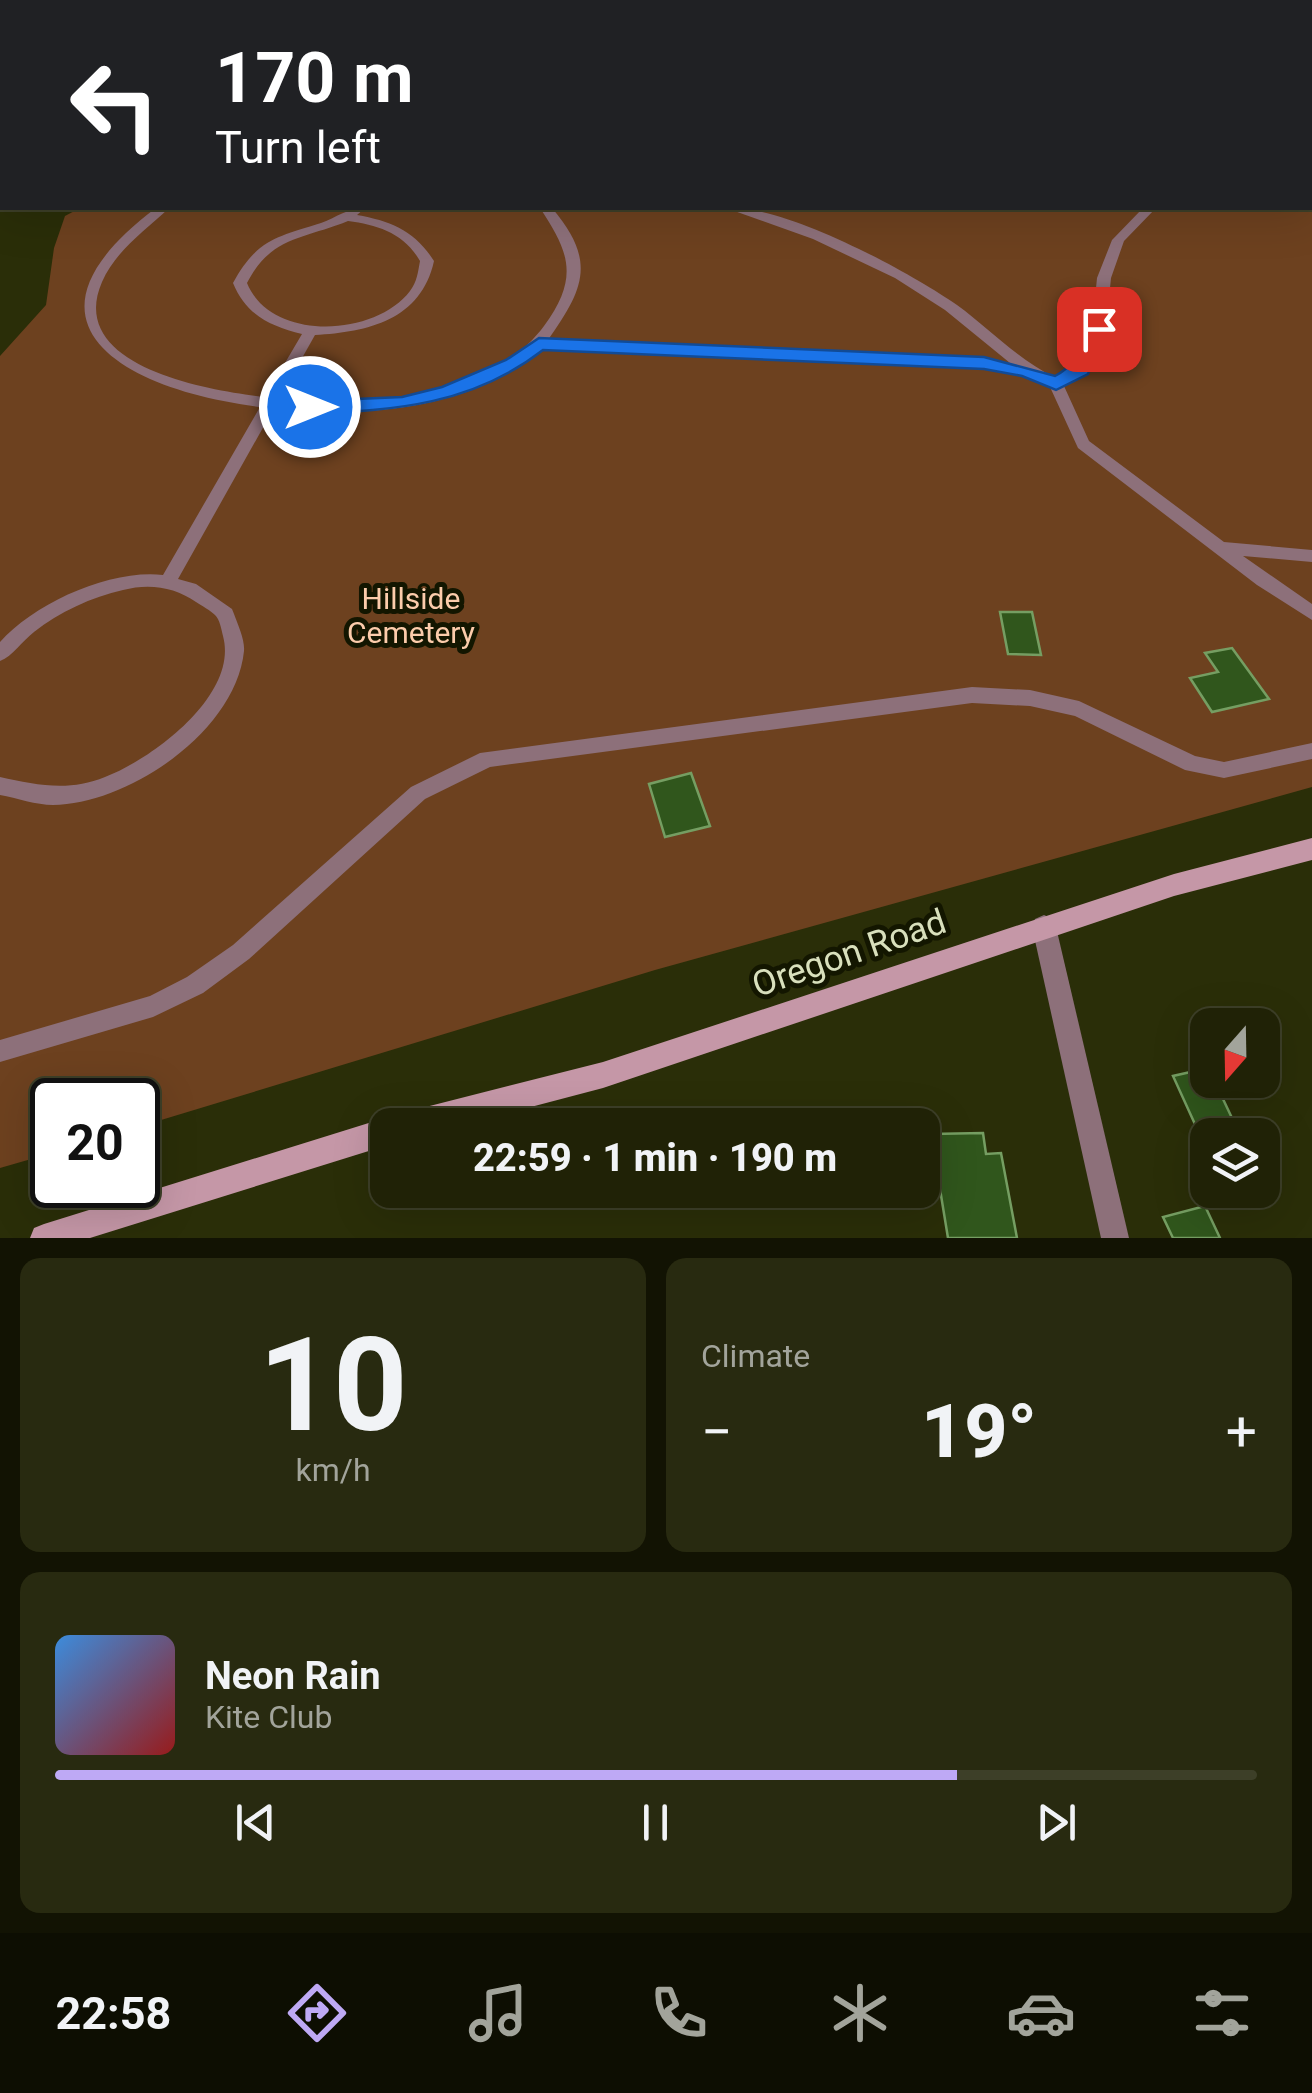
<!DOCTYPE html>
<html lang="en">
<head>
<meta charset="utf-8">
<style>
  :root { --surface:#202206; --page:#282a10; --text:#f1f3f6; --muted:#a2a49b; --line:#3d3f28; --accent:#bea9f5 }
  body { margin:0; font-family:Roboto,sans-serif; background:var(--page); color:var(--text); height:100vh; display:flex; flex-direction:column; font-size:38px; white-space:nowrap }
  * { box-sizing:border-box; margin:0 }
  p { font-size:32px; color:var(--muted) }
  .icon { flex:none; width:55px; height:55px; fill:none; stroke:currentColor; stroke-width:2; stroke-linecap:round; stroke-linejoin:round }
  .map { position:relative; height:1238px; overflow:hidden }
  .sheet { display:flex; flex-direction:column; gap:20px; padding:20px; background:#121303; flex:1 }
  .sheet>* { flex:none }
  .top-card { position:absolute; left:0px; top:0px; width:1312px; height:210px; box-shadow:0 10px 40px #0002,0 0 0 2px var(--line); background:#202124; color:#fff; overflow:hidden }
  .needle { width:65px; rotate:200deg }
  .tools { position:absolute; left:1190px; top:1008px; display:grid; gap:20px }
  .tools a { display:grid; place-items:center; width:90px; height:90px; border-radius:20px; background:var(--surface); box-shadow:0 10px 40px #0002,0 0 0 2px var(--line); font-size:50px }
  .speed { position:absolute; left:30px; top:1078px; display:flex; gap:20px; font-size:50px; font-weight:700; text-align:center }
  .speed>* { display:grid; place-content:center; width:130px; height:130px; border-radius:50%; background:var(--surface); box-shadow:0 10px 40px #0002,0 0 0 2px var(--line); line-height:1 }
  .speed .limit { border:5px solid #111; border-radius:15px; background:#fff; color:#111 }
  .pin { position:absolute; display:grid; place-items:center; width:85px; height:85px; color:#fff; margin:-42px; border-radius:20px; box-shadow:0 5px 15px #0006 }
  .me { position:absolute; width:110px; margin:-55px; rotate:90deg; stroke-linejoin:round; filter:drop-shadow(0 0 8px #0008) }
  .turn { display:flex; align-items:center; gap:35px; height:210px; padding:0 50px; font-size:45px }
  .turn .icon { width:130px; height:130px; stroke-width:2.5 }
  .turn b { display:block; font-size:70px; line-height:85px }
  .big { font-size:75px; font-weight:800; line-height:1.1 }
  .sheet .tile { flex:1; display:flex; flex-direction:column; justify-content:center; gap:15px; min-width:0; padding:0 35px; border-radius:20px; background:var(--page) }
  .sheet .dial { align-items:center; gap:0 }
  .dial b { font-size:130px; line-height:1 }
  .song { display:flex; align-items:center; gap:30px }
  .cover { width:120px; height:120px; border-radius:15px; background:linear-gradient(135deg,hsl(210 70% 55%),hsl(0 70% 35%)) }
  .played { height:10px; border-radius:5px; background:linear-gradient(90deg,var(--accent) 75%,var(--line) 75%) }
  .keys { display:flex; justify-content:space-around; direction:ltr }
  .heat { display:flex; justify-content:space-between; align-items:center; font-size:55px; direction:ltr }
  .sheet .tiles { flex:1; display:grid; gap:20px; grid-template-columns:1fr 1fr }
  .tile:last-child { grid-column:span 2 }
  .trip { position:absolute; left:370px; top:1108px; width:570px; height:100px; border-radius:20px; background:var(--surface); box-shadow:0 10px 40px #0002,0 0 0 2px var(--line); font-weight:800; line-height:100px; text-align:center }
  .tab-bar { display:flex; height:160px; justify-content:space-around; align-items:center; background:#0d0e02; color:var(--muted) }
  .tab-bar .icon { width:70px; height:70px }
  .tab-bar .current { color:var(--accent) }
  .tab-bar b { font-size:45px; color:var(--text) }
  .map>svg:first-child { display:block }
  .green { fill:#6d411f }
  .building { fill:#30561c; stroke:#759e62; stroke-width:2.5 }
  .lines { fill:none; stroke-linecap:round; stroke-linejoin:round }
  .lane { fill:#8d707a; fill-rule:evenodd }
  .street { fill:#8d707a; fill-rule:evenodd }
  .secondary { fill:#c597a7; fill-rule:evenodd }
  .route { fill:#1a73e8; stroke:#114b97; stroke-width:2.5 }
  .labels { text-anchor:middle; stroke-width:10; stroke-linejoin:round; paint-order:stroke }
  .park-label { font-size:30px; fill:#fcccab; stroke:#131600 }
  .near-street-label { font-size:35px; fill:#d8dfbc; stroke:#131600 }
</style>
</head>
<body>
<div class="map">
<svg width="1312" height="1238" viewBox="0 0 1312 1238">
  <rect width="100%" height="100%" fill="#2a2e08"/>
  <path class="green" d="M299,0H1312V787L655,970L138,1127V1100H52V1153L0,1168V356L46,305L54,248L65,216L80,208H1310V2Z"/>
  <g class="building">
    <path d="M1000,612H1032L1041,655L1008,654Z"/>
    <path d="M1232,648L1269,699L1212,712L1190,678L1218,672L1205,653Z"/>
    <path d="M691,773L710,826L665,837L649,784Z"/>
    <path d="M1208,1068V1080H1214L1240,1135H1208V1171L1196,1146L1204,1144L1173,1076Z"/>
    <path d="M983,1133L986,1154L1001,1153L1017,1238H948L931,1134Z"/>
    <path d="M1205,1206L1220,1238H1173L1163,1217Z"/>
  </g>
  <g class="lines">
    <g class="lane">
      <path d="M393,0H403L404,2H394Z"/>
      <path d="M787,0H806L807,2H790Z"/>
      <path d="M1137,0H1149L1150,2H1139Z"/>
      <path d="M1310,46H1312L1310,55Z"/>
      <rect x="1310" y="171" width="2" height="8"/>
      <path d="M156,208H169C145,231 116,250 102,282C65,367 210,391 265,397L302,334C270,326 246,315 233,283C257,239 277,237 321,223C337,217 348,208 365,208L357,215C391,221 415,231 434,261C421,320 368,332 315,335L279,399C363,409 489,400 544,326C579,278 570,253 540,208H552C597,261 584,289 548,340L984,358L1010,363L945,310L895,278L813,239L726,208C784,204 908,271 957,305C990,329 1018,360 1056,378L1075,367L1092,329L1097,278L1112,240L1143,208H1156L1124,241L1111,278L1106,329L1088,370L1064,386L1089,441L1224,542L1312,550V562L1243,556L1312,604V620L1257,585L1078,448L1050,387L1028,375L984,368L540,349C528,358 516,369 503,376C435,412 348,417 274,408L178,579L196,584L232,609L234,614C238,625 245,640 244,651C236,731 129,804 53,805C36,805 17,798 0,795V777C36,785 69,792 105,777C152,759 239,695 223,636C221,628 220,620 215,615C210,610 202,606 196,602C175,587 149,583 123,590C92,597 59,612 34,632C22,641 13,656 0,661V642C35,603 110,569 163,575L260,407C129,391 0,325 156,208ZM348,221C378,225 404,233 420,261C418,272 417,282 410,291C375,337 271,342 247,283C271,236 304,239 348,221Z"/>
      <path d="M972,687L1030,690L1079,701L1195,756L1224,762L1312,743V759L1224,778L1185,770L1075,716L1030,706L972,703L490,767L425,799L249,959L203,993L153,1017L0,1062V1040L150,996L187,977L233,945L411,787L480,753Z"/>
    </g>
    <path class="street" d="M1044,915L1053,919L1056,927L1129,1238H1101L1032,927L1035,919Z"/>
    <path class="secondary" d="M1312,838V860L1174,896L603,1088L462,1125H388V1145L90,1238H30L34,1228L44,1224L388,1117L398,1122L400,1115L410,1111L603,1062L1174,874Z"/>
  </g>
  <path class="route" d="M1099,323L1108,329L1088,374L1056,390L1022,376L984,369L543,350C472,405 396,410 310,414L300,407L310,401L402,397L442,387L506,360L539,338L984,357L1055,376C1087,359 1078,333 1099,323Z"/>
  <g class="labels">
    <g class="park-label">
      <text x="411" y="609">Hillside<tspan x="411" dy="34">Cemetery</tspan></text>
    </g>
    <g class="near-street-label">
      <text transform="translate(849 953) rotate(-19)" y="12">Oregon Road</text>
    </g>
  </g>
</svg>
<div class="tools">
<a><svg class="needle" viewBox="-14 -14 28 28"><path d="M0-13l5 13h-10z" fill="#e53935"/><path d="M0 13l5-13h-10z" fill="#a2a49b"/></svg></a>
<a><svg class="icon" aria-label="layers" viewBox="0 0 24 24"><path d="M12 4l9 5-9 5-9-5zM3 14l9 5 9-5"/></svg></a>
</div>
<div class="speed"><div class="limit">20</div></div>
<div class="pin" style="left:1099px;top:329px;background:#d93025"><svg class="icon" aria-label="arrive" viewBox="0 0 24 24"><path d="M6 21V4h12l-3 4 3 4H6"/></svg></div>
<svg class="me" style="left:310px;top:407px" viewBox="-20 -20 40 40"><circle r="17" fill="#1a73e8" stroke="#fff" stroke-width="3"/><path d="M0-11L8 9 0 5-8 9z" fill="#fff"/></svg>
<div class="trip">22:59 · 1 min · 190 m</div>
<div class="top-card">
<div class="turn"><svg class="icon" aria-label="left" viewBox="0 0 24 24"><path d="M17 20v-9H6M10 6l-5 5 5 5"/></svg><div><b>170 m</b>Turn left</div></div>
</div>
</div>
<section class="sheet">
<div class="tiles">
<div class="tile dial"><b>10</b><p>km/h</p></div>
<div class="tile"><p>Climate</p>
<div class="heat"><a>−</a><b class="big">19°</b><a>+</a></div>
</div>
<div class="tile">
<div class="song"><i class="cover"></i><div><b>Neon Rain</b><p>Kite Club</p></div></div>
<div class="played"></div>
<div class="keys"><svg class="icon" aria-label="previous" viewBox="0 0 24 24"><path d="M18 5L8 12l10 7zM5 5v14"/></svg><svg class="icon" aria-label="pause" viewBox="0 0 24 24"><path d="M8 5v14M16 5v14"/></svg><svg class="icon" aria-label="next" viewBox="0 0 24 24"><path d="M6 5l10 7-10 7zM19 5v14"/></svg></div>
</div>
</div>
</section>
<nav class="tab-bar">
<b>22:58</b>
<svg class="icon current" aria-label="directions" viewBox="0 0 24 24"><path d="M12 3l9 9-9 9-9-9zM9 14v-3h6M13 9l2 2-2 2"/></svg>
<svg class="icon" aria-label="music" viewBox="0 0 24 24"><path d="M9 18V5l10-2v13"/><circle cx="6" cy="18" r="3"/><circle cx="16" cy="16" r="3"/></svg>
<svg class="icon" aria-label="phone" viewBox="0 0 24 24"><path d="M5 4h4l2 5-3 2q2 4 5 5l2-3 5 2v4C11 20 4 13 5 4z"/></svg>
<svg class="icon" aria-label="climate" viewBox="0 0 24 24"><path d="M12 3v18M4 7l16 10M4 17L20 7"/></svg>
<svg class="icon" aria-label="car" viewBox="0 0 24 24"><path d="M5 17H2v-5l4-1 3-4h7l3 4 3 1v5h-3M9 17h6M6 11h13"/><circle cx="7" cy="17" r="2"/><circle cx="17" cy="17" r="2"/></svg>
<svg class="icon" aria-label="filters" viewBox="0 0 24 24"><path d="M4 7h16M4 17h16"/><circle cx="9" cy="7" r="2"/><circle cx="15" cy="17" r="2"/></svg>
</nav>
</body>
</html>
